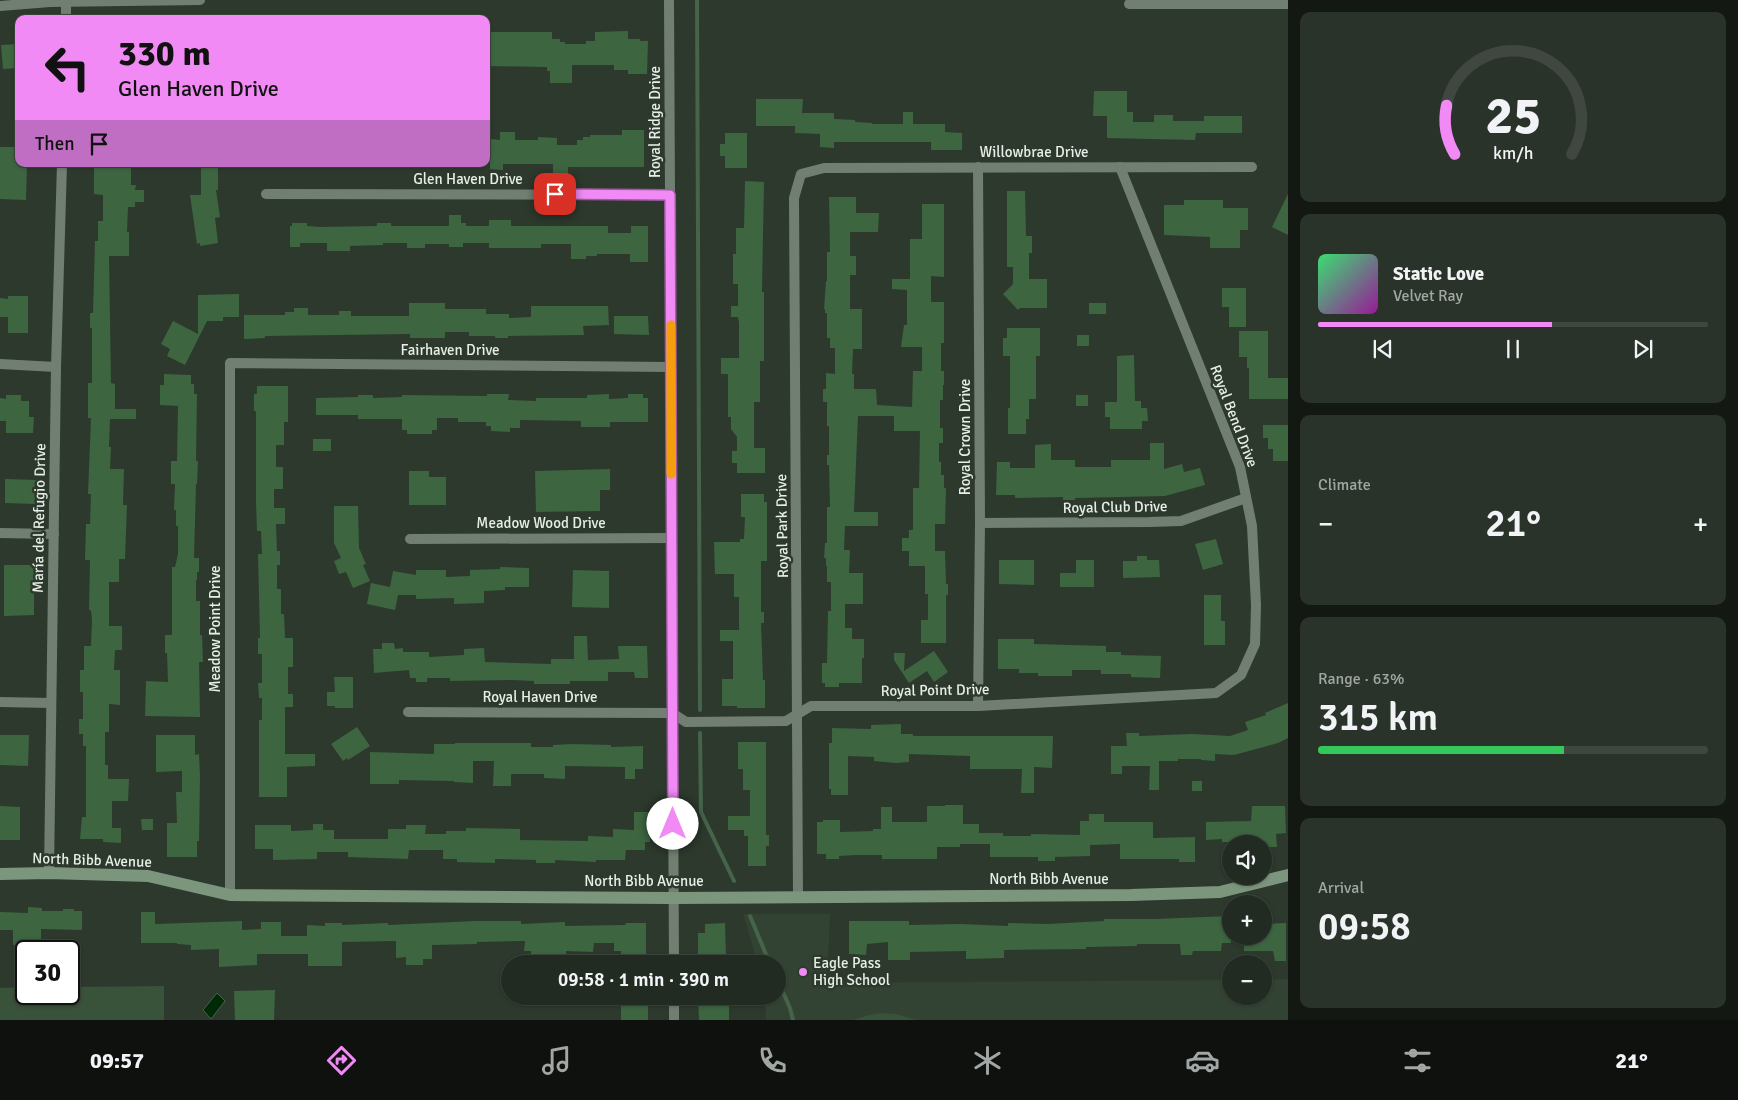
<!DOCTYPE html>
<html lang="en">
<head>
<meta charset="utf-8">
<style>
  :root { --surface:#222b22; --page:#2a332a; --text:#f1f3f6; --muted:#a2a7a5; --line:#3f4740; --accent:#f18af4 }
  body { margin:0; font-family:Signika,sans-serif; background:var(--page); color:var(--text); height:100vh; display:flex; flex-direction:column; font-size:19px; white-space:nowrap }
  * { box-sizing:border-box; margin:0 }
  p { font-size:16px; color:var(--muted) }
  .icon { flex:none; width:28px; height:28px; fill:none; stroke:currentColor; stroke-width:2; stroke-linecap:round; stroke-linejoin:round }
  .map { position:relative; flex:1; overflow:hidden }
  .drawer { display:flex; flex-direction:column; gap:12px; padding:12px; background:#131813; width:450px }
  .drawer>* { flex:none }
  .guide { position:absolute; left:15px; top:15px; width:475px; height:152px; border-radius:10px; box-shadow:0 1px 4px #0004,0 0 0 1px var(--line); background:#f18af4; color:#111; overflow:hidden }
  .fabs { position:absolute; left:1222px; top:835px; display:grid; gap:10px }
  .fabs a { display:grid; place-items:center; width:50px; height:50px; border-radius:50%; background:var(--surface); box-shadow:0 1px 4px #0004,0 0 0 1px var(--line); font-size:25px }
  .speed { position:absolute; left:15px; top:940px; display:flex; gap:10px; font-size:25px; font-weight:700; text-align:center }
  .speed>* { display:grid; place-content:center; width:65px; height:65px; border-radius:50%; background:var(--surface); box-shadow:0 1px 4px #0004,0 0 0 1px var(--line); line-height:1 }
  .speed .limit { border:2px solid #111; border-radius:8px; background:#fff; color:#111 }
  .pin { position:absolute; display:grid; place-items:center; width:42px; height:42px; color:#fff; margin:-21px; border-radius:10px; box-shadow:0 2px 8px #0006 }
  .me { position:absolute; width:55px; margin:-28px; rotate:0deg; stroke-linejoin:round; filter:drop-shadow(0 0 4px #0008) }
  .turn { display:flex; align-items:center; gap:18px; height:105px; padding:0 20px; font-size:22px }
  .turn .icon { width:65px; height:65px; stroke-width:2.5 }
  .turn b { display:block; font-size:35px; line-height:42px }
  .then { display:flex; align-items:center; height:48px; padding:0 20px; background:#0003; gap:10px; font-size:19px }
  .big { font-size:38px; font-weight:600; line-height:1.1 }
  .drawer .widget { flex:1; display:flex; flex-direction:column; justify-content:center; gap:8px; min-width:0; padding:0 18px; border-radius:10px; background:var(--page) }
  .drawer .dial { align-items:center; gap:0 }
  .dial svg { height:130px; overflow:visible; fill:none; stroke:var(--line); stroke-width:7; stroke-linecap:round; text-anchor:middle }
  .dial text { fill:var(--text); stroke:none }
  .song { display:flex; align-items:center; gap:15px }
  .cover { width:60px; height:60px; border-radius:8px; background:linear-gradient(135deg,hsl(140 70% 55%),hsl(300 70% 35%)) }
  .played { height:5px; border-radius:2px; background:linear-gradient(90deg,var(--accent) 60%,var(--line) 60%) }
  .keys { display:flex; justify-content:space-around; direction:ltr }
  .heat { display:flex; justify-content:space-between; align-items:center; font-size:28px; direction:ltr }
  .charge { height:8px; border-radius:4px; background:linear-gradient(90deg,#34c759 63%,var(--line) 0) }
  .trip { position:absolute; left:501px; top:955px; width:285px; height:50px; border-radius:25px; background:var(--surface); box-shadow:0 1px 4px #0004,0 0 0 1px var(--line); font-weight:600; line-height:50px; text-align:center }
  .dock { display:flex; height:80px; justify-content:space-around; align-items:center; background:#0e110e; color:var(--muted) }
  .dock .icon { width:35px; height:35px }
  .dock .active { color:var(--accent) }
  .dock b { font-size:22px; color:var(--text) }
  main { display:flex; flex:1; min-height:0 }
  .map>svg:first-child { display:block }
  .built { fill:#324333 }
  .green { fill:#39523a }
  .water { fill:#002907; stroke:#45644a }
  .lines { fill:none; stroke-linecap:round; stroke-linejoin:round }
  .stream { stroke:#45644a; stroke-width:4 }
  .building { fill:#3d6540 }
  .street { stroke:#717f72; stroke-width:10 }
  .secondary { stroke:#7c967e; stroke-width:12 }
  .route-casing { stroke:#9d5a9f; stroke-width:12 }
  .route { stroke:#f18af4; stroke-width:9 }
  .slow { stroke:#f59e0b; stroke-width:9 }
  .poi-dot { fill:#f18af4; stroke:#2d392d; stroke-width:2 }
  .labels { text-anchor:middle; stroke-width:5; stroke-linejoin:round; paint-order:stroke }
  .street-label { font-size:15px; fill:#e7eee7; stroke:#2d392d }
  .poi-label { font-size:15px; fill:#e7eee7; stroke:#2d392d; text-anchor:start }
</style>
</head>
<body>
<main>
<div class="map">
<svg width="1288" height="1020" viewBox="0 0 1288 1020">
  <rect width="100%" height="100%" fill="#2d392d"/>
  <path class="built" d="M743,914H830L827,983L1231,980V996H1264V980L1288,979V1020H766L765,996H778V964H758Z"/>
  <g class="green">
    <path d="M164,986V1020H0V988L26,987V994H69V987Z"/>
    <path d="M882,1013L896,1014L916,1020H853L869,1015Z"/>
  </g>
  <path class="water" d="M217,993L225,1001L211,1019L203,1010Z"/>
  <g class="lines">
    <g class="stream">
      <path d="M697,0L700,710"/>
      <path d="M700,733L701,812L734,881"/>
      <path d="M750,916L770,964"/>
      <path d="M778,981L790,1008L793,1020"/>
    </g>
  </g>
  <g class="building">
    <path d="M628,31V39H640V41H648L647,74H628V70H614V65H572V83H550V71H547V67L486,66V32H552V39H560V42H565V44H586V41H595V32Z"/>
    <path d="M19,44V68L3,69L1,45Z"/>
    <path d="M1094,91H1127V112H1133V122H1154V115H1173V121H1204V116H1242V133H1196L1195,140L1107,138V116H1093Z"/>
    <path d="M756,99H803L802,113H834V119L855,120V122L872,123V124H903V112H913V124H945V132L962,133V150H931V142H834V148L820,147V134L795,133V126H756Z"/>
    <path d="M622,130H644V167H568V174H553V164H503V170L490,169V139L500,140V132H515V140H538V137L557,138V145H577V140H583V137H590V135H622Z"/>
    <path d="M725,133H747V168H725V156H720V144H725Z"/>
    <path d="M0,147H19V164H27L26,200L0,199Z"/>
    <path d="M94,164H131V185H136L135,190H144V202H135V207H128L127,232H129V256H109L111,383L115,384V409H136V419H110L109,447H111L110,469H124L123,505H127L125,559H119V582H109V626H122V650H115L114,670H120V705L109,704V732H105V765H108V779H129L128,801H112V828H121V843L103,842V839H80L82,817H86V746H83V734H79V719H83V692H80V670H84V646H91L92,620L91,610H89L90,560H85L86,524H90L91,494H88L91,418H88V383H92V328H90V313H93L95,241H98V221H103V195L94,194Z"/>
    <path d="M201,164H218V190H216L220,217L215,218L218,243L200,246V243L197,244L190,195H201Z"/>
    <path d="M745,181L764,182L762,292H764V361H760V402H754V448H765V473H737V463H732V451H737V437L731,429V417H728V374H721V358H739V323L738,317H731V306H738V284H733V254H736V228H744Z"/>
    <path d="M1007,191H1025L1026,236H1032V253H1029V279H1047V308H1020L1018,310L1003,294L1013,284V267H1007Z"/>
    <path d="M1288,194V235L1272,227Z"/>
    <path d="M829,197H856V213H879L878,232H850V256H856V275H850V309H862V349H853L852,374H854V389H876L877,405L912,407L913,371H922V347H901L904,325H907V290L892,289V279H910V239H922V204H944V277L931,276V302H944V343H941V371H944V385H943V400H940V428H943V443H939V462H941V475H944V488H946L945,524H935V551H945L946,584H948V595H946V643H921V620H928V594H925V566H909V551H902V538H909V530H913V488H919L920,431H894V416H858L854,512H878V526H845L844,550H850L849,573H863V604H845V628H852V639H864V658H862V683H839V687H825V683H822V663H827L828,611H831V582H827V566H826V558H824L825,543H827V507H830L829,465H827V455H829V426H827V402H823V389H826V373L835,374V348H830V338H827V313H825V309H824L826,281H827V252H830Z"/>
    <path d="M1184,200H1223V208H1248V230H1240V248H1210V237L1164,235V205H1184Z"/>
    <path d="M449,215H461V223H466V226H489V220H511V226H608V233H631V226H648V262H630V254H597V256H586V259H571V244H541V248H489V243H463V247H449V244H425V248H407V243H383V245L350,246V251H327V243H300V247H290V226H292V223H307V226L321,227L377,226V223H391V226H449Z"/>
    <path d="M1222,288H1246V327H1229V307H1222Z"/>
    <path d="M239,294V317H223V321H207L185,365L167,356L170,349L161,344L173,321L198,334V295Z"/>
    <path d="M8,296H28V333H8V317H0V298L8,299Z"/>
    <path d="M409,303H445V309H486V314H509V318L531,317V306H608L609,325L583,326L584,335L508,336V338H495V336H469V332H445V338H410V334L265,336V338L244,339V315H285V312H294V308H308V315H339V311H351V316H409Z"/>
    <rect x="1089" y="303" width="17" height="11"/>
    <path d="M614,316H648L649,335L614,334Z"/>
    <path d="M1007,328H1040V356H1036V399H1029V419H1026V434H1008V408H1010V356H1003V338H1007Z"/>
    <path d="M1239,331H1268V378H1288V399H1249V368H1247V357H1239Z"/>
    <rect x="1077" y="335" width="12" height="11"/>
    <path d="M1134,355L1135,401H1141V408H1147L1148,421H1142V429H1110V417H1105V402H1117V356Z"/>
    <path d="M164,374L191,375V384H194V394H197L196,461H198L197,484H196L194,558H199V572H197V580H196V601H200V635H202L203,662H199L200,717L145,716L146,681L168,682L167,653H165V635H172V567H175L178,554V526H176V510H174L175,484H171V461H177L178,406L160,405V385H164Z"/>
    <path d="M257,386H288V422H284V445H276V467H283V489H274V508H285V524H276L277,551H280V565H277V589H281V614H284L285,638H293V667H288V694H293V707H285V754H315V766L287,767V797H259V720H262V698H259L258,683H262V654H258V638H260L258,554H262L261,531H257L256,502V411H254V394H257Z"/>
    <path d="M487,394H509L508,400L536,401V398H587V395L609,394V399L628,398V394H643V398H648V422H610V427H581V421L520,420V428H510V432L491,431V426H486V422H458V418H437V430H432V434H407V430H402V419H358V415H316V398L358,397V395H373V398L402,397V395L487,396Z"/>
    <path d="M6,395H21V401H29V417H34L33,433H6V421H0V398L6,399Z"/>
    <rect x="1076" y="395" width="12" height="11"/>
    <path d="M1263,425H1288V461H1273V449H1268V438H1263Z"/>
    <rect x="313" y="439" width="18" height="12"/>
    <path d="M1150,443H1164V469L1182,464L1184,472L1200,468L1205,485L1165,496L1075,498V500H1063V497L1015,498V495H996L997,462H1010V468H1035V445L1051,444V460H1075V467H1111V460H1150Z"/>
    <path d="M610,469V490H600V511L536,512L535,471Z"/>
    <path d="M409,471H429V477H446V505H409Z"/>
    <path d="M5,479L36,480V504L5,503Z"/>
    <path d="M741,494H764V502H767V561H761V612H764V623H761L763,680H765V708H737V706H722V679H733V641H720V630H739V597H734V574H715L714,542H740V539H744L745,517H741Z"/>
    <path d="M334,506H358L359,548L366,564L363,565L370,581L353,588L346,572L339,574L334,561L341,558L334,543Z"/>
    <path d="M1216,539L1223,564L1203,570L1195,544Z"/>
    <path d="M1137,556H1147V560H1159L1160,577L1123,578V561H1137Z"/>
    <path d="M999,560H1034V585L999,584Z"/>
    <path d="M1076,560H1094V587H1060V573H1076Z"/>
    <path d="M4,565H34V615L4,616Z"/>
    <path d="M500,567L529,568V587H505V590L484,591V603L454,604V598L416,599V595H398L395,610L367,604L371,583L390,587L393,571L416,575V570H446V577L470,576V570L500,569Z"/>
    <path d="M573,570L609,571V608L572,607Z"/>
    <path d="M1204,595H1221V621H1225V645H1204Z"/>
    <path d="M574,636H587L588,660L619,659L618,646H647L648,678H635L634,672H608V681H570V684H534V681L512,680L450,681V678H427V682H416V678H410L409,670L374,673L373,649H382V643H394L395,649L403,648V652H429V657L464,655V649L484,648L485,662L551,664V659H574Z"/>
    <path d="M998,639H1034V644L1106,646V652H1121V655L1161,656L1160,678L1131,677V674H1101V670H1072V676H1038V673H1019V669H998Z"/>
    <path d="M934,651L948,672L934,682L927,671L909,683L894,660V653H905L904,671Z"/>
    <path d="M334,677H353V708H335V706H327V692H335Z"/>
    <path d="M1288,703V738L1278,743L1234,755L1215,754V761L1201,760V759H1178V761H1159V790H1149L1150,766H1122V774H1111V746H1127L1126,733H1139V736L1192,734L1230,736L1248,730L1245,722L1266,715L1265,713Z"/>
    <path d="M901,724V734H913V736H1053L1052,768L1034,767V793H1021L1022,769H970V756L909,754V762L896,763L874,761V757L848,756V795H831V789H829V743H832V728L871,729V725Z"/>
    <path d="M357,727L370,746L348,760L347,758L343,761L331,744Z"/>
    <path d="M0,735H29L28,766L0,765Z"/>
    <path d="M156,735H195V755L199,754L200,776L199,841H197V857H167V823H177L176,792H182V771L156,772Z"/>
    <path d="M738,742H766V835H769V846H766V866H748V836H744V830H728V816H750V790H743V769H738Z"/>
    <path d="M455,743H531V747H553V745L573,744L611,745V747L643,746V769H635V779H625V767L565,766V779L544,778V774H511V786H493L494,761H473V783L454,782V781L399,780V784H370V752L434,754V744H455Z"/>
    <rect x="1192" y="781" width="10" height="10"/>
    <path d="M945,805H963V824H979V833H1003V836H1031V834L1080,835V821H1089V814H1104V822H1153V838L1195,837V862H1179V859H1120V844L1090,845V856L1055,857V861H1038V857H990V844H960V847H937V859H882V855H855L839,856V859H826V854H817V822H823V820H840V832L873,831V829H881V807H892V822H927V806H945Z"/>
    <path d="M0,806L20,807V840H0Z"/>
    <path d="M1252,806H1285L1286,833L1276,834L1277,847H1264V844H1233V842H1222V839L1206,840V822L1251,821Z"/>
    <path d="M634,812H655V827H650V842H645V850H626L625,860H596V862L555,860V863H536V860L495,859V863L457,862V859H443V850H409L408,859L348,857V852H317V859L273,860V849H255V825H291V831L313,830V824H323V830H334V839H388V829H406V825H426L425,834H446V831H466V828L520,829V840L588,841V836L613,837V829L634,830Z"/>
    <path d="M141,819H153V830H142Z"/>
    <path d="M28,907L42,908V911H63V909H74V911H82V930L41,929V946L13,945V930H0V912L28,913Z"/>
    <path d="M141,912H155V924L242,921V930L261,929V922H281V936H307V925L325,926V923H342V925L388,923V925L476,921H521V924L565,922V926L625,925L626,923H646V964H621V951H614V943H594L593,952L566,951V954L531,956V951H524L525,941L477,942V944L432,945V959H423V965H406V957L396,958V941L342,942V966H308V954H257V965L219,967V949L191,950V945L177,944V943H141Z"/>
    <path d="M1231,916V943H1222L1221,951H1193L1192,955H1181L1180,944H1137V946L1086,947V949L1004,950V958L966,959V951L910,952V960H888V942L867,944L866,955L849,954V921H909V925L961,924L1008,926V923L1048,924L1104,921V919H1154Z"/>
    <path d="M725,923L726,957H698V933H705V924Z"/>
    <path d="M1286,923V961H1275L1273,951H1244V936H1264V924Z"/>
    <path d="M275,990L274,1020H235L234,991Z"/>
    <path d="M698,996H729V1020H699Z"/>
    <path d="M648,1000V1020H621V1001Z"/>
  </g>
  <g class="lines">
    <g class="street">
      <path d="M669,0L674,964"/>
      <path d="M1129,4H1288"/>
      <path d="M0,6L50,2L200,0"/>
      <path d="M66,19V0"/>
      <path d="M978,167L980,523L978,706"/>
      <path d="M266,194L670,195"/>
      <path d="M0,364L56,367"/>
      <path d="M980,523L1149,522L1181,521L1246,498"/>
      <path d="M0,533L54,534"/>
      <path d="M410,539L672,538"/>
      <path d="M0,702L51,703"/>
      <path d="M408,712L672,713L686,722L786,721L811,706H978L1216,693L1241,675L1255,644L1256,605L1252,526L1240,467L1120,167"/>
      <path d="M49,873L56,367L62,164"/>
      <path d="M230,895V363L671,367"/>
      <path d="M798,896L794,198L801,174L824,168L1252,167"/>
      <path d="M674,996V1020"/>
    </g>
    <path class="secondary" d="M0,874L49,873L148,876L230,895L673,898L1131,895L1220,892L1288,875"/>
  </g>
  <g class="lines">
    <g class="route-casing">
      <path id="route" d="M555,194L670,195L673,824"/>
    </g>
    <use href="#route" class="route"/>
    <path class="slow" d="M671,325V474"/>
  </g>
  <circle class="poi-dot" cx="803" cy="972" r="5"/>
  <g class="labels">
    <g class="street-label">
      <text transform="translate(655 122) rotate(-90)" y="5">Royal Ridge Drive</text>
      <text x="1034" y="157">Willowbrae Drive</text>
      <text x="468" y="184">Glen Haven Drive</text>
      <text x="450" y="355">Fairhaven Drive</text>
      <text transform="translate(1234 416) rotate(69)" y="5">Royal Bend Drive</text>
      <text transform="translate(965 437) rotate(-90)" y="5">Royal Crown Drive</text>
      <text transform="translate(1115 507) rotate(-1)" y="5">Royal Club Drive</text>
      <text transform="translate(39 518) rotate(-89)" y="5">María del Refugio Drive</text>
      <text x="541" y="528">Meadow Wood Drive</text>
      <text transform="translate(782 526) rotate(-91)" y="5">Royal Park Drive</text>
      <text transform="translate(215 629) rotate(-90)" y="5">Meadow Point Drive</text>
      <text transform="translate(935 690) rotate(-1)" y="5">Royal Point Drive</text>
      <text x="540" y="702">Royal Haven Drive</text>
      <text transform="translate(92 860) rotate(2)" y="5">North Bibb Avenue</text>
      <text x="1049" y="884">North Bibb Avenue</text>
      <text x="644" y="886">North Bibb Avenue</text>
    </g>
    <g class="poi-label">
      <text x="813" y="968">Eagle Pass<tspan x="813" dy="17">High School</tspan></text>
    </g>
  </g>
</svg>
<div class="fabs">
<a><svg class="icon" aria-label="sound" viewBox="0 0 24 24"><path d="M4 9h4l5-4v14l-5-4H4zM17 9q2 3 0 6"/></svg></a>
<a>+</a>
<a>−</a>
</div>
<div class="speed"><div class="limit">30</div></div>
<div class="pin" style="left:555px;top:194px;background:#d93025"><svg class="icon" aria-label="arrive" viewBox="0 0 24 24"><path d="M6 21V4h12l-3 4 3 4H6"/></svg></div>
<svg class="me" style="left:673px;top:824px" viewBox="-20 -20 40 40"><circle r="19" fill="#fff"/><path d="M0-13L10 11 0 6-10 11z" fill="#f18af4"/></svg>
<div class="trip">09:58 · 1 min · 390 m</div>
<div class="guide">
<div class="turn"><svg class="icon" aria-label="left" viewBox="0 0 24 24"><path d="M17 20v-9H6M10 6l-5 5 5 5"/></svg><div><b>330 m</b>Glen Haven Drive</div></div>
<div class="then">Then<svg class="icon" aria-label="arrive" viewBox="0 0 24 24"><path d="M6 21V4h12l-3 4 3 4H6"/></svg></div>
</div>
</div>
<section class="drawer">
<div class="widget dial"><svg viewBox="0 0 100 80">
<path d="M14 69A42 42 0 1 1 86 69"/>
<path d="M14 69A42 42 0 0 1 9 39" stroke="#f18af4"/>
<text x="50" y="56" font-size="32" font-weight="700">25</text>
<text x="50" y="72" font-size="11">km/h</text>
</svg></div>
<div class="widget">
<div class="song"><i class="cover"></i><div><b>Static Love</b><p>Velvet Ray</p></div></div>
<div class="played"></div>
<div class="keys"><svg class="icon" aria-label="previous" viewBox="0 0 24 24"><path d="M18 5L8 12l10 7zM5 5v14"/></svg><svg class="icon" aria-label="pause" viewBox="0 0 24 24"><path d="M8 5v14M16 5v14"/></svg><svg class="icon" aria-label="next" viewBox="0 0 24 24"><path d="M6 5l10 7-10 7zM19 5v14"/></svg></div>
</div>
<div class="widget"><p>Climate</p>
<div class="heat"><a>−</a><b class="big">21°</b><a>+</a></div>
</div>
<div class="widget"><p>Range · 63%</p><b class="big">315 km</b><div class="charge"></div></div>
<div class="widget"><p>Arrival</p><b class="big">09:58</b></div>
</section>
</main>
<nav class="dock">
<b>09:57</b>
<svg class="icon active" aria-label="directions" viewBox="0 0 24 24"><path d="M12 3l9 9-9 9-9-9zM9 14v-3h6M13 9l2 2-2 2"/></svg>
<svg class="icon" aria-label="music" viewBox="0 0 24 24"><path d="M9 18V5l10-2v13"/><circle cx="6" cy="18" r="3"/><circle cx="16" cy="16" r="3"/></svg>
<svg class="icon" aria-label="phone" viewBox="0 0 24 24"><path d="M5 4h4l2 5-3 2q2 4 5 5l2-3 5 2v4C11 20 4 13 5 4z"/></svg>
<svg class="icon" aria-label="climate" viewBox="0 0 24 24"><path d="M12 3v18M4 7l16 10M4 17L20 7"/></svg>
<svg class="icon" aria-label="car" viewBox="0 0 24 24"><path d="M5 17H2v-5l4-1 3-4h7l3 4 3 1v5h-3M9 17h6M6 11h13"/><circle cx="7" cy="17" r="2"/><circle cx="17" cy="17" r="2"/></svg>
<svg class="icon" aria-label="filters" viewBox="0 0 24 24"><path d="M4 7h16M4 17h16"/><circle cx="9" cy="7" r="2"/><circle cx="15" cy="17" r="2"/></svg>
<b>21°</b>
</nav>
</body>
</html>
